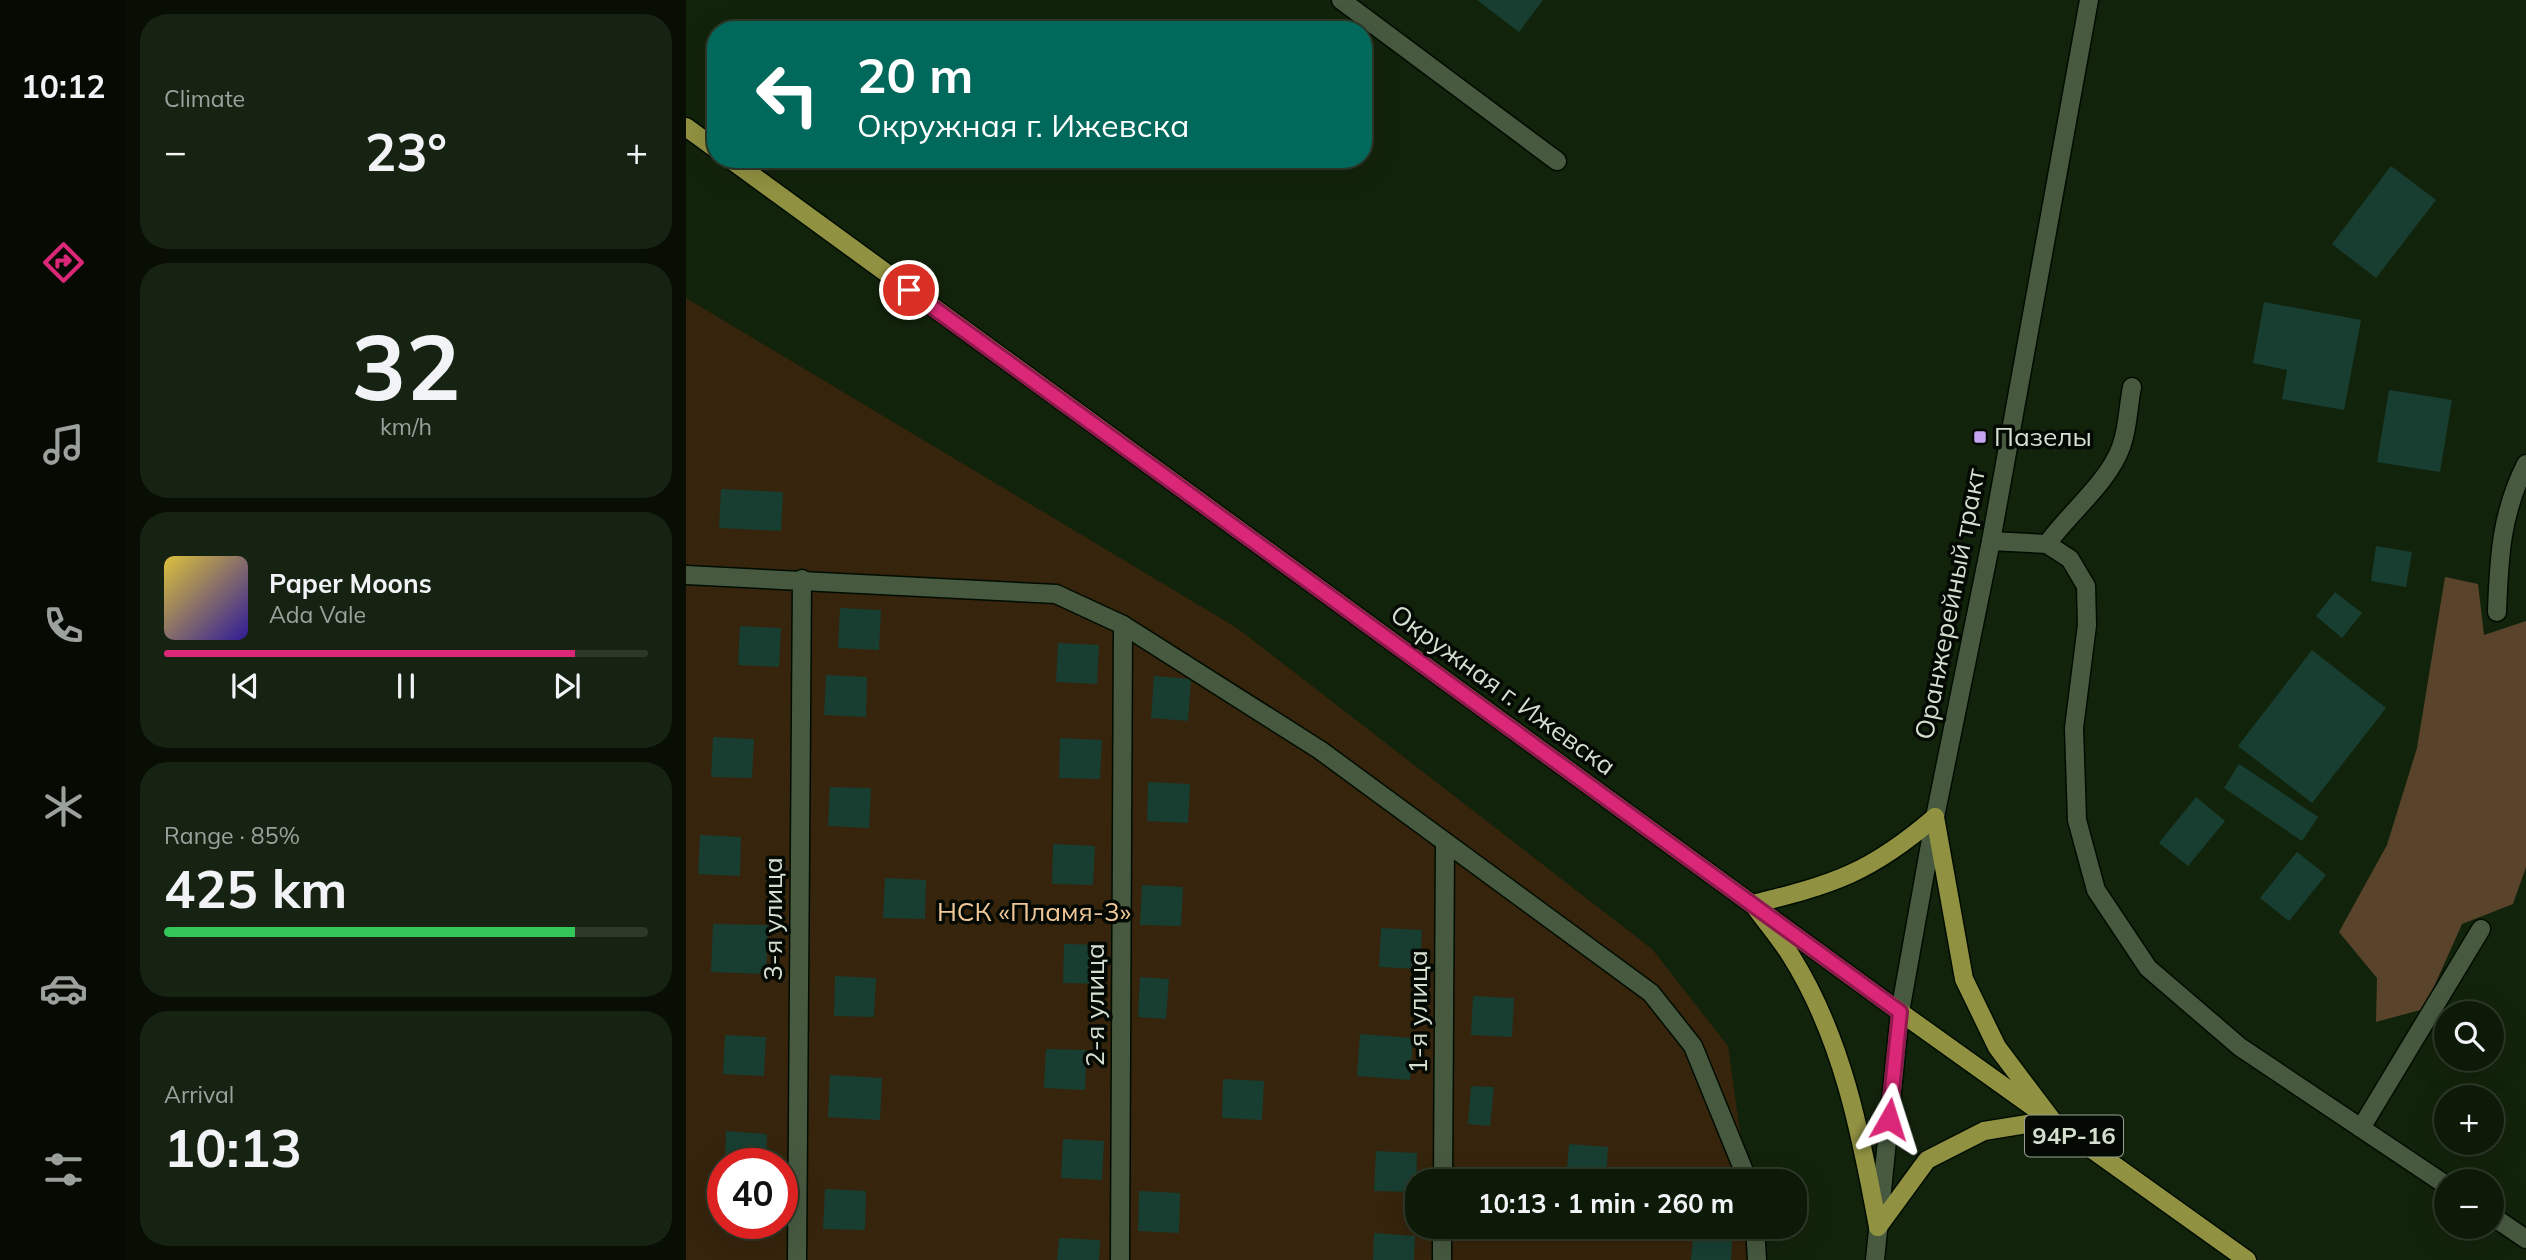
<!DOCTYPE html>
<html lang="en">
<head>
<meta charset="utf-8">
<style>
  :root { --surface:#0e1a08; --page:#172312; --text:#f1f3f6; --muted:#9ba19c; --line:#2e3829; --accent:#db2777 }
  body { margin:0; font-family:Mulish,sans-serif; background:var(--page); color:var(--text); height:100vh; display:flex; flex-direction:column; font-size:26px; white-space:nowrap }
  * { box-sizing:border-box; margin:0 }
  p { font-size:23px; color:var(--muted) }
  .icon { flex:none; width:38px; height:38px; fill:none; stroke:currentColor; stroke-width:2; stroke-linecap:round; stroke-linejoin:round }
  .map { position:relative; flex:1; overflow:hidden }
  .details { display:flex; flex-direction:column; gap:14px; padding:14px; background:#080e04; width:560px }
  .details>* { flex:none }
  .guide { position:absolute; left:21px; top:21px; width:665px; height:147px; border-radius:28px; box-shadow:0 7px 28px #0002,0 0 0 2px var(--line); background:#00695c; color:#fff; overflow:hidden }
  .tools { position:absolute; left:1748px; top:1001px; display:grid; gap:14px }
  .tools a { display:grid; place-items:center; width:70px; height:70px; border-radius:50%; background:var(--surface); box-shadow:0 7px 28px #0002,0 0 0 2px var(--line); font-size:35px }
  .speed { position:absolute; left:21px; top:1148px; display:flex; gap:14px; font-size:35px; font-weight:700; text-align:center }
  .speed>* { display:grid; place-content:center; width:91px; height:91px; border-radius:50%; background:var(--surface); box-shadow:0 7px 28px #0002,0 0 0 2px var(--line); line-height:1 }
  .speed .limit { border:10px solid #d22; background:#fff; color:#111 }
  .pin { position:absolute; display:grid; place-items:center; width:60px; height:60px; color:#fff; margin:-30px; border:4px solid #fff; border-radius:50%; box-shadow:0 2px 7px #0007 }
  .me { position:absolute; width:77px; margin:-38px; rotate:6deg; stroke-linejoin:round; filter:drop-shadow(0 0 5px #0008) }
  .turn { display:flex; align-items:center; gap:24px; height:147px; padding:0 35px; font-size:32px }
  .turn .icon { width:91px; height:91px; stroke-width:2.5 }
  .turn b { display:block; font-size:49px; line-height:60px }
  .big { font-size:52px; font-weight:700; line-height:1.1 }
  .details .card { flex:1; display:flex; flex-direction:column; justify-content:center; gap:10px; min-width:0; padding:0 24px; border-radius:28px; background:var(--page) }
  .details .dial { align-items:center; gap:0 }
  .dial b { font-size:91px; line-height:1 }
  .song { display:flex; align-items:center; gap:21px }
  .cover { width:84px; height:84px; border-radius:10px; background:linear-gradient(135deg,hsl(50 70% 55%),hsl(250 70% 35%)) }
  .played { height:7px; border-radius:4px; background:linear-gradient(90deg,var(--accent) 85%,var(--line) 85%) }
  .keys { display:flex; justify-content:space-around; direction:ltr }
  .heat { display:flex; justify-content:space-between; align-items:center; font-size:38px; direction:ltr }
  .charge { height:10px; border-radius:5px; background:linear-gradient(90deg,#34c759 85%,var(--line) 0) }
  .trip { position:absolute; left:719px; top:1169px; width:402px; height:70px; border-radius:28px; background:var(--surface); box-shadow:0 7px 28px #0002,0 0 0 2px var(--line); font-weight:700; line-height:70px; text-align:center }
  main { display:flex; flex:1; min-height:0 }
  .tab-bar { display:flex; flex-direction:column; width:126px; justify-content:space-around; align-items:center; background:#060a03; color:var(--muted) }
  .tab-bar .icon { width:49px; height:49px }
  .tab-bar .on { color:var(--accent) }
  .tab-bar b { font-size:32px; color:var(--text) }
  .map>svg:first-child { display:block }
  .green { fill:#36240c; fill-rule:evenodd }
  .forest { fill:#59442b }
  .building { fill:#183e32 }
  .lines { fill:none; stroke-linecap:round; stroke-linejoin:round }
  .minor-casing { stroke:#010c00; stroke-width:21 }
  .major-casing { stroke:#010c00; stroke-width:21 }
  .minor { stroke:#475a40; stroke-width:18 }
  .major { stroke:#919241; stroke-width:18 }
  .route-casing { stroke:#8e194d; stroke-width:18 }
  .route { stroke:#db2777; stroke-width:12 }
  .poi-dot { fill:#c6a6f0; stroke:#040a03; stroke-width:2.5 }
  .labels { text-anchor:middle; stroke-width:7; stroke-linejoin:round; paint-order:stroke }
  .shield { fill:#040a03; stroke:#969f92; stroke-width:2 }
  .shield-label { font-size:24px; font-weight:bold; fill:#d4dfd0 }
  .poi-label { font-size:26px; fill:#d4dfd0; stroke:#040a03; text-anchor:start }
  .street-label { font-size:26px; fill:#d4dfd0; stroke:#040a03 }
  .park-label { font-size:26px; fill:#efc697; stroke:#040a03 }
</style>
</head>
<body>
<main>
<nav class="tab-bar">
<b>10:12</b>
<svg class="icon on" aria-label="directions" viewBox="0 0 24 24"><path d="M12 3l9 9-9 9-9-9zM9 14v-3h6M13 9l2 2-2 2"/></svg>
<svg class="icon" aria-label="music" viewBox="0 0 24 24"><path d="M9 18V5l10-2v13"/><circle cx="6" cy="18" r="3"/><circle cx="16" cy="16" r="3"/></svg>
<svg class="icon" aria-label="phone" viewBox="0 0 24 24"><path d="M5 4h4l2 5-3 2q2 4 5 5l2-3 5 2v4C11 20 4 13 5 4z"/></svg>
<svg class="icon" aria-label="climate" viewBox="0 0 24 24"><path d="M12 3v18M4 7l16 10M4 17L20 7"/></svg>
<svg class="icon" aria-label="car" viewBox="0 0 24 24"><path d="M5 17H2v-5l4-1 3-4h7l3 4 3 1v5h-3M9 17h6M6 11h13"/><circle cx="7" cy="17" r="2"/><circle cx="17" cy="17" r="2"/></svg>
<svg class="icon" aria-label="filters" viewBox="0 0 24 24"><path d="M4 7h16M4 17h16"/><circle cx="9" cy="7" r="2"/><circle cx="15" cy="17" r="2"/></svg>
</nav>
<section class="details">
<div class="card"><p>Climate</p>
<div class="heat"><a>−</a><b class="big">23°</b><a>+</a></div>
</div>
<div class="card dial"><b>32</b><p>km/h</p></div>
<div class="card">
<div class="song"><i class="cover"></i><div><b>Paper Moons</b><p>Ada Vale</p></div></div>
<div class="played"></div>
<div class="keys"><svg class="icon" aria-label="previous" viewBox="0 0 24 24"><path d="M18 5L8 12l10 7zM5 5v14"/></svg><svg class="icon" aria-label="pause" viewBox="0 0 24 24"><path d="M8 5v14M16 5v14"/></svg><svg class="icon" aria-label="next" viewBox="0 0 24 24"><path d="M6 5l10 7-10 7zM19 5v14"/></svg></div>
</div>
<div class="card"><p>Range · 85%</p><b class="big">425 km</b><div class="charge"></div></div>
<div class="card"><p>Arrival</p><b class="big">10:13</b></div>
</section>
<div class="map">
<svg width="1840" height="1260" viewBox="0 0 1840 1260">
  <rect width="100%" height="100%" fill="#12230b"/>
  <path class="green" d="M0,298L551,628L966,949L1042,1046L1061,1181H732V1227H1067L1071,1260H0ZM37,1164H96V1223H37Z"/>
  <path class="forest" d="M1759,577L1792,584L1798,635L1840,621V867L1827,904L1776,924L1738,1009L1690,1022L1691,978L1653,932L1701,845L1731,748Z"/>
  <g class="building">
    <path d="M791,0H857L833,32Z"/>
    <path d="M1705,166L1750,200L1690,278L1646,244Z"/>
    <path d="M1578,302L1675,320L1658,410L1596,399L1601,370L1567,363Z"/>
    <path d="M1703,390L1766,400L1754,472L1691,462Z"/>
    <path d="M35,489L97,492L95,531L33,528Z"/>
    <path d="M1690,546L1726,552L1720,587L1685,581Z"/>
    <path d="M1649,592L1676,613L1656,638L1630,616Z"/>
    <path d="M154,608L195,610L193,650L152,648Z"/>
    <path d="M54,626L95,628L93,667L52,665Z"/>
    <path d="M372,643L413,645L411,684L370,682Z"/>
    <path d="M1626,650L1700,708L1626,803L1552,746Z"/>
    <path d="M140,675L181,677L180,717L138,715Z"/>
    <path d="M468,676L505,679L502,721L465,718Z"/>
    <path d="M27,737L68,739L66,778L25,777Z"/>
    <path d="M374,738L416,740L414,779L373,778Z"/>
    <path d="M1553,764L1632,817L1616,841L1538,788Z"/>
    <path d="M462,782L504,784L502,823L461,821Z"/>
    <path d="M144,787L185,788L183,828L142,826Z"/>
    <path d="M1510,797L1539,821L1502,866L1473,843Z"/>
    <path d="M14,835L55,837L54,876L12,874Z"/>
    <path d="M367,844L409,846L407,885L366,884Z"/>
    <path d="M1611,852L1640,875L1603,921L1574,898Z"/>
    <path d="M199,878L240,880L239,919L197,918Z"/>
    <path d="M456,885L497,887L495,926L454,925Z"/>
    <path d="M27,924L82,925L80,974L25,972Z"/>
    <path d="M695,928L736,930L734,969L693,967Z"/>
    <path d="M378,944L420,945L418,984L377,983Z"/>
    <path d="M149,976L190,978L188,1017L148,1016Z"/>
    <path d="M454,977L483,979L480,1019L452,1017Z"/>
    <path d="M787,996L828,998L826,1037L785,1035Z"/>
    <path d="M674,1034L727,1038L724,1080L671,1076Z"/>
    <path d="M39,1035L80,1037L78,1076L37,1074Z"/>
    <path d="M360,1049L401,1050L399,1090L358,1088Z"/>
    <path d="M144,1075L196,1078L194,1120L142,1117Z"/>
    <path d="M537,1079L578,1081L576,1120L536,1118Z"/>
    <path d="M785,1086L808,1087L804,1126L782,1124Z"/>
    <path d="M40,1131L81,1134L80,1164H39Z"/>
    <path d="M377,1139L418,1141L416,1180L375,1178Z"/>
    <path d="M883,1144L922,1147L920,1181H880Z"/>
    <path d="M690,1151L731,1153L730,1192L688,1191Z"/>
    <path d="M139,1189L180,1191L179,1230L137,1229Z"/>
    <path d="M453,1191L494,1193L493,1233L452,1231Z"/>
    <path d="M1008,1227H1047L1045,1260H1005Z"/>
    <path d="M688,1233L729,1236L728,1260H687Z"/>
    <path d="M373,1238L414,1240L413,1260H371Z"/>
  </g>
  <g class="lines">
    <g class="minor-casing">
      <g id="minor">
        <path d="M655,0L871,161"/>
        <path d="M1305,541L1361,544L1384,559L1400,586L1401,625L1388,728L1391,820L1410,890L1462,968L1554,1047L1760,1185"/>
        <path d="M1361,544C1383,513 1422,483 1435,447C1442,429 1442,407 1446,387"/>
        <path d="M0,575L370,594L437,625L634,750L965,993L1007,1046L1062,1181"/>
        <path d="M1811,612C1813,557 1815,514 1840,464"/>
        <path d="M1675,1128L1795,929"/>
        <path d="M757,1181L759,844"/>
        <path d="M1806,1216L1840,1239"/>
        <path d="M1069,1227L1071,1260"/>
        <path d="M111,1260L116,579"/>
        <path d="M434,1260L437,625"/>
        <path d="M756,1260V1227"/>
        <path d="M1189,1260L1214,1012L1249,817L1305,541L1403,0"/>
      </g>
    </g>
    <g class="major-casing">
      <g id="major">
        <path d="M0,127L30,149"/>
        <path d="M44,159L1214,1012L1561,1260"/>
        <path d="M1192,1227C1175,1134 1156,1037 1105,956C1094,938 1079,921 1067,904C1148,884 1184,873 1249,817"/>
        <path d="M1192,1227L1241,1160L1298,1131L1366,1120L1311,1047L1278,979L1249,817"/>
      </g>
    </g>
    <use href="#minor" class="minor"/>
    <use href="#major" class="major"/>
  </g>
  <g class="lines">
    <g class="route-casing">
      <path id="route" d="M223,290L1214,1012L1203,1119"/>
    </g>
    <use href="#route" class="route"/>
  </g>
  <rect class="poi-dot" x="1287" y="430" width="14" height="14" rx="3.5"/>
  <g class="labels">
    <rect class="shield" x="1339" y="1115.5" width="98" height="41" rx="5"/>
    <g class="shield-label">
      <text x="1388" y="1144">94Р-16</text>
    </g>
    <g class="poi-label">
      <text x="1308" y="446">Пазелы</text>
    </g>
    <g class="street-label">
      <text transform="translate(1264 604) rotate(-79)" y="9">Оранжерейный тракт</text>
      <text transform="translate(817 690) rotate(36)" y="9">Окружная г. Ижевска</text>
      <text transform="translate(87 919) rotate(-90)" y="9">3-я улица</text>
      <text transform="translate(409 1005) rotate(-90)" y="9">2-я улица</text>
      <text transform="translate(732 1012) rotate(-90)" y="9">1-я улица</text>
    </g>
    <g class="park-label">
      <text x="348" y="921">НСК «Пламя-3»</text>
    </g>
  </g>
</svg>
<div class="tools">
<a><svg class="icon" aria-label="search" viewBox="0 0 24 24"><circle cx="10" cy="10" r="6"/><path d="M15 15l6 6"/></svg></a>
<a>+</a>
<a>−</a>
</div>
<div class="speed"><div class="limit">40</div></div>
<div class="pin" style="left:223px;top:290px;background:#d93025"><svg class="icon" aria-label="arrive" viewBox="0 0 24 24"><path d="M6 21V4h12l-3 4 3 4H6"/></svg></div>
<svg class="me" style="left:1203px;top:1119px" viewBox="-20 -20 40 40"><path d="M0-17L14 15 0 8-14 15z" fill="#db2777" stroke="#fff" stroke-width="4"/></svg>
<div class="trip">10:13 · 1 min · 260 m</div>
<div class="guide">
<div class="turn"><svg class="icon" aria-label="left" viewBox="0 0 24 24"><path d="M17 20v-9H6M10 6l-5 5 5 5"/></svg><div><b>20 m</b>Окружная г. Ижевска</div></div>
</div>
</div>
</main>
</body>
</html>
